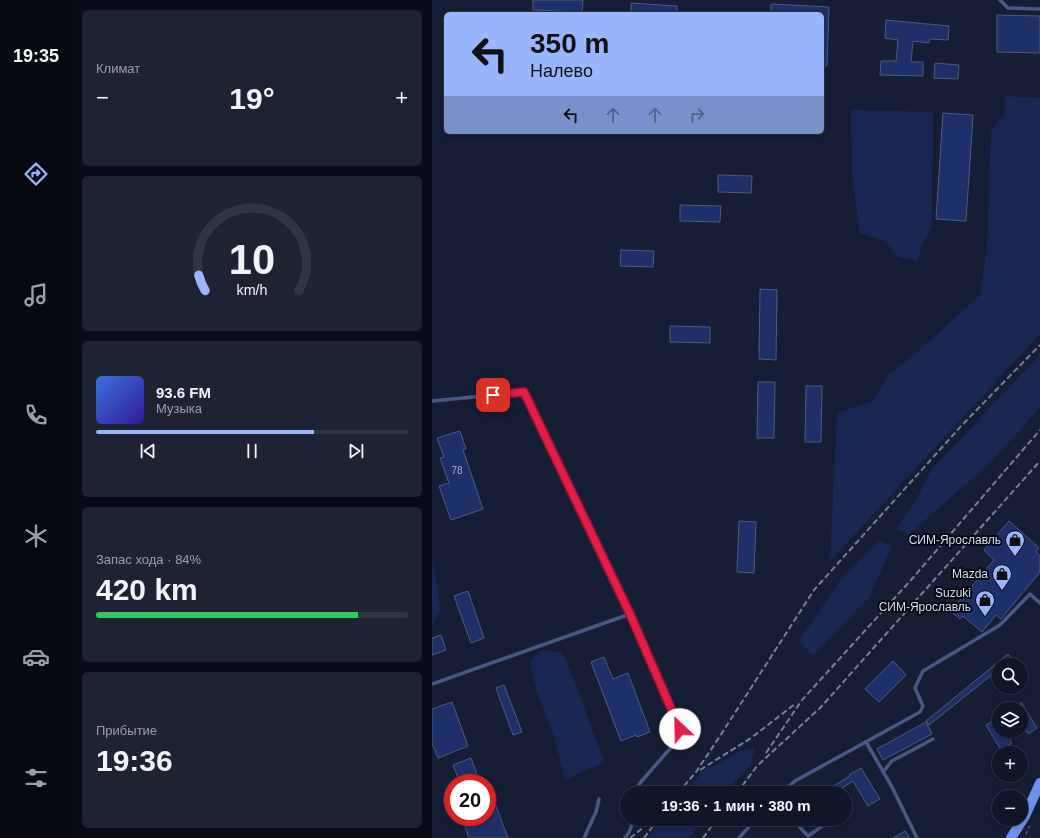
<!DOCTYPE html>
<html lang="ru">
<head>
<meta charset="utf-8">
<style>
  :root { --surface:#101628; --page:#1e2334; --text:#f1f3f6; --muted:#9c9fa8; --line:#303545; --accent:#99b5fd }
  body { margin:0; font-family:Helvetica,sans-serif; background:var(--page); color:var(--text); height:100vh; display:flex; flex-direction:column; font-size:15px; white-space:nowrap }
  * { box-sizing:border-box; margin:0 }
  p { font-size:13px; color:var(--muted) }
  .icon { flex:none; width:22px; height:22px; fill:none; stroke:currentColor; stroke-width:2; stroke-linecap:round; stroke-linejoin:round }
  .map { position:relative; flex:1; overflow:hidden }
  .side { display:flex; flex-direction:column; gap:10px; padding:10px; background:#090c16; width:360px }
  .side>* { flex:none }
  .guide { position:absolute; left:12px; top:12px; width:380px; height:122px; border-radius:6px; box-shadow:0 2px 6px #0003,0 0 0 1px var(--line); background:#99b5fd; color:#111; overflow:hidden }
  .tools { position:absolute; left:560px; top:658px; display:grid; gap:8px }
  .tools a { display:grid; place-items:center; width:36px; height:36px; border-radius:50%; background:var(--surface); box-shadow:0 2px 6px #0003,0 0 0 1px var(--line); font-size:20px }
  .speed { position:absolute; left:12px; top:774px; display:flex; gap:8px; font-size:20px; font-weight:700; text-align:center }
  .speed>* { display:grid; place-content:center; width:52px; height:52px; border-radius:50%; background:var(--surface); box-shadow:0 2px 6px #0003,0 0 0 1px var(--line); line-height:1 }
  .speed .limit { border:6px solid #d22; background:#fff; color:#111 }
  .pin { position:absolute; display:grid; place-items:center; width:34px; height:34px; color:#fff; margin:-17px; border-radius:8px; box-shadow:0 2px 6px #0006 }
  .me { position:absolute; width:44px; margin:-22px; rotate:336deg; stroke-linejoin:round; filter:drop-shadow(0 0 3px #0008) }
  .turn { display:flex; align-items:center; gap:14px; height:84px; padding:0 20px; font-size:18px }
  .turn .icon { width:52px; height:52px; stroke-width:2.5 }
  .turn b { display:block; font-size:28px; line-height:34px }
  .lanes { display:flex; align-items:center; height:38px; padding:0 20px; background:#0003; justify-content:center; gap:20px; direction:ltr }
  .lanes .off { opacity:.35 }
  .big { font-size:30px; font-weight:700; line-height:1.1 }
  .side .card { flex:1; display:flex; flex-direction:column; justify-content:center; gap:6px; min-width:0; padding:0 14px; border-radius:6px; background:var(--page) }
  .side .dial { align-items:center; gap:0 }
  .dial svg { height:104px; overflow:visible; fill:none; stroke:var(--line); stroke-width:7; stroke-linecap:round; text-anchor:middle }
  .dial text { fill:var(--text); stroke:none }
  .song { display:flex; align-items:center; gap:12px }
  .cover { width:48px; height:48px; border-radius:6px; background:linear-gradient(135deg,hsl(220 70% 55%),hsl(250 70% 35%)) }
  .played { height:4px; border-radius:2px; background:linear-gradient(90deg,var(--accent) 70%,var(--line) 70%) }
  .keys { display:flex; justify-content:space-around; direction:ltr }
  .heat { display:flex; justify-content:space-between; align-items:center; font-size:22px; direction:ltr }
  .charge { height:6px; border-radius:3px; background:linear-gradient(90deg,#34c759 84%,var(--line) 0) }
  .trip { position:absolute; left:188px; top:786px; width:232px; height:40px; border-radius:20px; background:var(--surface); box-shadow:0 2px 6px #0003,0 0 0 1px var(--line); font-weight:700; line-height:40px; text-align:center }
  main { display:flex; flex:1; min-height:0 }
  .tabs { display:flex; flex-direction:column; width:72px; justify-content:space-around; align-items:center; background:#060910; color:var(--muted) }
  .tabs .icon { width:28px; height:28px }
  .tabs .active { color:var(--accent) }
  .tabs b { font-size:18px; color:var(--text) }
  .map>svg:first-child { display:block }
  .green { fill:#192753 }
  .building { fill:#1e306a; stroke:#4f5b77 }
  .lines { fill:none; stroke-linecap:round; stroke-linejoin:round }
  .path { stroke:#525a6f; stroke-width:1.5; stroke-dasharray:3 3; stroke-linecap:butt }
  .lane { stroke:#485984; stroke-width:3.5 }
  .primary { stroke:#7192ec; stroke-width:10 }
  .rail { stroke:#788094; stroke-width:2; stroke-dasharray:6 3; stroke-linecap:butt }
  .route-casing { stroke:#92132f; stroke-width:10 }
  .route { stroke:#e11d48; stroke-width:7 }
  .labels { text-anchor:middle; stroke-width:4; stroke-linejoin:round; paint-order:stroke }
  .number-label { font-size:10px; fill:#a8b2cc }
  .poi-label { font-size:12px; fill:#d6dded; stroke:#050813; text-anchor:end }
</style>
</head>
<body>
<main>
<nav class="tabs">
<b>19:35</b>
<svg class="icon active" aria-label="directions" viewBox="0 0 24 24"><path d="M12 3l9 9-9 9-9-9zM9 14v-3h6M13 9l2 2-2 2"/></svg>
<svg class="icon" aria-label="music" viewBox="0 0 24 24"><path d="M9 18V5l10-2v13"/><circle cx="6" cy="18" r="3"/><circle cx="16" cy="16" r="3"/></svg>
<svg class="icon" aria-label="phone" viewBox="0 0 24 24"><path d="M5 4h4l2 5-3 2q2 4 5 5l2-3 5 2v4C11 20 4 13 5 4z"/></svg>
<svg class="icon" aria-label="climate" viewBox="0 0 24 24"><path d="M12 3v18M4 7l16 10M4 17L20 7"/></svg>
<svg class="icon" aria-label="car" viewBox="0 0 24 24"><path d="M5 17H2v-5l4-1 3-4h7l3 4 3 1v5h-3M9 17h6M6 11h13"/><circle cx="7" cy="17" r="2"/><circle cx="17" cy="17" r="2"/></svg>
<svg class="icon" aria-label="filters" viewBox="0 0 24 24"><path d="M4 7h16M4 17h16"/><circle cx="9" cy="7" r="2"/><circle cx="15" cy="17" r="2"/></svg>
</nav>
<section class="side">
<div class="card"><p>Климат</p>
<div class="heat"><a>−</a><b class="big">19°</b><a>+</a></div>
</div>
<div class="card dial"><svg viewBox="0 0 100 80">
<path d="M14 69A42 42 0 1 1 86 69"/>
<path d="M14 69A42 42 0 0 1 9 57" stroke="#99b5fd"/>
<text x="50" y="56" font-size="32" font-weight="700">10</text>
<text x="50" y="72" font-size="11">km/h</text>
</svg></div>
<div class="card">
<div class="song"><i class="cover"></i><div><b>93.6 FM</b><p>Музыка</p></div></div>
<div class="played"></div>
<div class="keys"><svg class="icon" aria-label="previous" viewBox="0 0 24 24"><path d="M18 5L8 12l10 7zM5 5v14"/></svg><svg class="icon" aria-label="pause" viewBox="0 0 24 24"><path d="M8 5v14M16 5v14"/></svg><svg class="icon" aria-label="next" viewBox="0 0 24 24"><path d="M6 5l10 7-10 7zM19 5v14"/></svg></div>
</div>
<div class="card"><p>Запас хода · 84%</p><b class="big">420 km</b><div class="charge"></div></div>
<div class="card"><p>Прибытие</p><b class="big">19:36</b></div>
</section>
<div class="map">
<svg width="608" height="838" viewBox="0 0 608 838">
  <rect width="100%" height="100%" fill="#151e35"/>
  <g class="green">
    <path d="M573,96L608,98V334L398,561L405,413L441,401L456,375L483,354L548,295L555,249L559,131L573,113Z"/>
    <path d="M419,110L501,112L500,227L490,244L486,261L466,257L453,241L428,233L420,175Z"/>
    <path d="M608,355V408L556,465L476,535L464,528L484,500L499,470Z"/>
    <path d="M447,540L460,546L438,596L381,656L367,641L407,582Z"/>
    <path d="M0,560L6,590L8,610L0,626Z"/>
    <path d="M111,650L130,652L142,679L172,762L133,780L121,734L105,691L97,661Z"/>
    <path d="M323,748L319,764L292,793H253L271,771L286,764L305,752Z"/>
    <path d="M230,819H271L257,838H216Z"/>
  </g>
  <g class="building">
    <path d="M101,0H151L150,12L101,10Z"/>
    <path d="M199,3L245,6V14H199Z"/>
    <path d="M339,4L397,7L395,66H390V14H339Z"/>
    <path d="M565,15L608,16V53L565,52Z"/>
    <path d="M454,20L517,26L516,40L498,39L497,43L481,41L479,62H491V76L448,75L449,61H464L466,40L453,38Z"/>
    <path d="M503,63L527,65L526,79L502,78Z"/>
    <path d="M511,113L541,115L534,221L504,219Z"/>
    <path d="M286,175L320,176L319,193L286,192Z"/>
    <path d="M248,205L289,206L288,222L248,221Z"/>
    <path d="M189,250L222,251L221,267L188,266Z"/>
    <path d="M328,289L345,290L344,360L327,359Z"/>
    <path d="M238,326L278,327V343L238,342Z"/>
    <path d="M326,382H343L342,438H325Z"/>
    <path d="M374,386H390L389,442H373Z"/>
    <path d="M28,431L34,449L31,450L51,509L19,520L7,486L17,483L8,458L12,457L5,438Z"/>
    <path d="M307,521L324,522L322,573L305,572Z"/>
    <path d="M577,521L607,548L604,552L608,556V572L569,619L564,615L550,632L531,616L528,619L519,611L562,560L552,550Z"/>
    <path d="M36,591L52,638L39,643L22,596Z"/>
    <path d="M9,635L14,650L0,655V638Z"/>
    <path d="M576,654L580,658L572,665H567V669L497,725L494,721Z"/>
    <path d="M172,657L181,679L196,673L218,732L205,737L204,735L189,741L159,662Z"/>
    <path d="M461,661L474,675L447,702L433,689Z"/>
    <path d="M72,685L90,732L81,735L64,688Z"/>
    <path d="M20,702L36,746L6,758L0,743V709Z"/>
    <path d="M589,702L605,728L596,734L589,722Z"/>
    <path d="M567,718V731H572L580,743L569,750L554,725Z"/>
    <path d="M494,722L500,734L451,760L445,749Z"/>
    <path d="M39,758L48,783H28L21,765Z"/>
    <path d="M429,768L448,799L436,806L421,781L402,793H390L418,776L417,775Z"/>
    <path d="M64,806L76,838H37L30,818L33,817H55V809Z"/>
    <path d="M473,831L478,838H461Z"/>
  </g>
  <g class="lines">
    <path class="path" d="M594,834L599,823"/>
    <g class="lane">
      <path d="M568,0L576,8L608,9"/>
      <path d="M0,401L92,392L198,614L248,729L242,744L208,783L202,793"/>
      <path d="M0,684L198,614"/>
      <path d="M434,742L460,787L485,838"/>
      <path d="M451,772L460,761L501,739"/>
      <path d="M349,793L363,781L488,712L491,706L483,688L491,671L568,625L598,594L608,603"/>
      <path d="M413,810L414,809"/>
      <path d="M360,819L376,836L400,819"/>
      <path d="M152,838L164,812L167,799"/>
      <path d="M193,838C197,833 201,826 199,819"/>
      <path d="M307,838L324,819"/>
    </g>
    <path class="primary" d="M579,838L593,816L608,783"/>
    <g class="rail">
      <path d="M334,753L370,700L479,580L608,430"/>
      <path d="M268,770L319,738L363,704"/>
      <path d="M246,793L264,772L288,736L382,590L530,425L608,345"/>
      <path d="M305,793L325,766L389,707L608,461"/>
      <path d="M198,838L222,819"/>
      <path d="M212,838L224,822"/>
      <path d="M271,838L285,819"/>
    </g>
  </g>
  <g class="lines">
    <g class="route-casing">
      <path id="route" d="M61,395L92,392L198,614L248,729"/>
    </g>
    <use href="#route" class="route"/>
  </g>
  <defs>
    <g id="shop-pin" transform="scale(1)"><path d="M0 17L-7.5 6A9.5 9.5 0 1 1 7.5 6Z" fill="#99b5fd" stroke="#050813"/><path d="M-5-2.5h2.3a2.7 3.5 0 0 1 5.4 0H5L5.5 6h-11ZM-1.5-2.5h3a1.5 2.3 0 0 0-3 0Z" fill="#111"/></g>
  </defs>
  <g fill-rule="evenodd">
    <use href="#shop-pin" x="583" y="540"/>
    <use href="#shop-pin" x="570" y="574"/>
    <use href="#shop-pin" x="553" y="600"/>
  </g>
  <g class="labels">
    <g class="number-label">
      <text x="25" y="474">78</text>
    </g>
    <g class="poi-label">
      <text x="569" y="544">СИМ-Ярославль</text>
      <text x="556" y="578">Mazda</text>
      <text x="539" y="597">Suzuki<tspan x="539" dy="14">СИМ-Ярославль</tspan></text>
    </g>
  </g>
</svg>
<div class="tools">
<a><svg class="icon" aria-label="search" viewBox="0 0 24 24"><circle cx="10" cy="10" r="6"/><path d="M15 15l6 6"/></svg></a>
<a><svg class="icon" aria-label="layers" viewBox="0 0 24 24"><path d="M12 4l9 5-9 5-9-5zM3 14l9 5 9-5"/></svg></a>
<a>+</a>
<a>−</a>
</div>
<div class="speed"><div class="limit">20</div></div>
<div class="pin" style="left:61px;top:395px;background:#d93025"><svg class="icon" aria-label="arrive" viewBox="0 0 24 24"><path d="M6 21V4h12l-3 4 3 4H6"/></svg></div>
<svg class="me" style="left:248px;top:729px" viewBox="-20 -20 40 40"><circle r="19" fill="#fff"/><path d="M0-13L10 11 0 6-10 11z" fill="#e11d48"/></svg>
<div class="trip">19:36 · 1 мин · 380 m</div>
<div class="guide">
<div class="turn"><svg class="icon" aria-label="left" viewBox="0 0 24 24"><path d="M17 20v-9H6M10 6l-5 5 5 5"/></svg><div><b>350 m</b>Налево</div></div>
<div class="lanes"><svg class="icon" aria-label="left" viewBox="0 0 24 24"><path d="M17 20v-9H6M10 6l-5 5 5 5"/></svg><svg class="icon off" aria-label="ahead" viewBox="0 0 24 24"><path d="M12 20V5M6 11l6-6 6 6"/></svg><svg class="icon off" aria-label="ahead" viewBox="0 0 24 24"><path d="M12 20V5M6 11l6-6 6 6"/></svg><svg class="icon off" aria-label="right" viewBox="0 0 24 24"><path d="M7 20v-9h11M14 6l5 5-5 5"/></svg></div>
</div>
</div>
</main>
</body>
</html>
